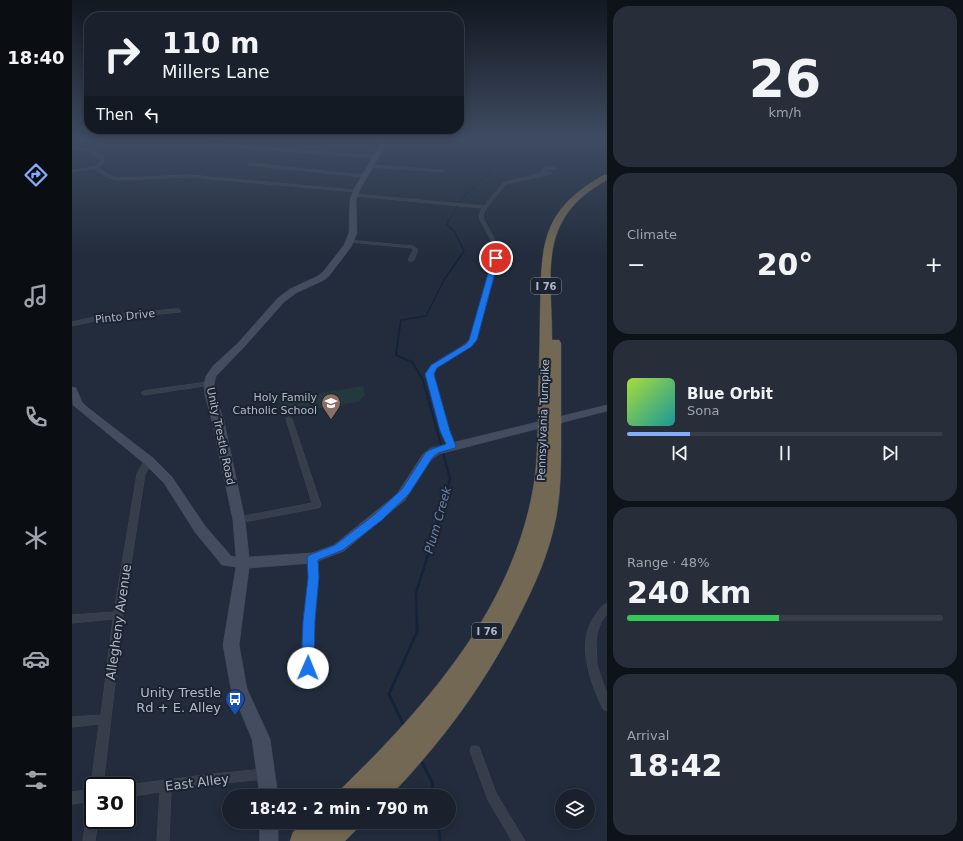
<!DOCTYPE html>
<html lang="en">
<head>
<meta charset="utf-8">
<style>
  :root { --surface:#1a212d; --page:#272e39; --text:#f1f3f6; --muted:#9fa3aa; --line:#383e49; --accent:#84acfa }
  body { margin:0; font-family:"DejaVu Sans",sans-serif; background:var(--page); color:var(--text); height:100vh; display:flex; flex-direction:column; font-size:15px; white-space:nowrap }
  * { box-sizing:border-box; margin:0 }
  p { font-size:13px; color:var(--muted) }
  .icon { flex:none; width:22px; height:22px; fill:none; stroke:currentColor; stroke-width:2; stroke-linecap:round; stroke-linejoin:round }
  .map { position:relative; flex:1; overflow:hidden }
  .details { display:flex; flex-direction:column; gap:6px; padding:6px; background:#0e1219; width:356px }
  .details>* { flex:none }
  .hud { position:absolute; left:12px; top:12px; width:380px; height:122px; border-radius:16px; box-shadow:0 2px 10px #0003,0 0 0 1px var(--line); background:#1a212d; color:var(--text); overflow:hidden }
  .fabs { position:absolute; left:483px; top:789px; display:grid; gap:8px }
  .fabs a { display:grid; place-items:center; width:40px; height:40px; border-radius:50%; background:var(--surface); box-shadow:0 2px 10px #0003,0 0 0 1px var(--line); font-size:20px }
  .speed { position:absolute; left:12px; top:777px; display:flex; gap:8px; font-size:20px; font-weight:700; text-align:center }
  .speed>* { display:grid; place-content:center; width:52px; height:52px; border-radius:50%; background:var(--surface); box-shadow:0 2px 10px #0003,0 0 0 1px var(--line); line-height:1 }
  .speed .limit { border:2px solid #111; border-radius:6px; background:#fff; color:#111 }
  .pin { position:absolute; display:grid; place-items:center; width:34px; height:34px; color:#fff; margin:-17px; border:2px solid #fff; border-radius:50%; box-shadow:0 1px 4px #0007 }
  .me { position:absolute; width:44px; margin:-22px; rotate:1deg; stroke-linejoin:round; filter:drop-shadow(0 0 3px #0008) }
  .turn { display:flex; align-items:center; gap:14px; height:84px; padding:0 12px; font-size:18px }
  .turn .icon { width:52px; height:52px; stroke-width:2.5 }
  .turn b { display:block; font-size:28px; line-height:34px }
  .then { display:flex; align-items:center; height:38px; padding:0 12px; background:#0003; gap:8px; font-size:15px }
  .big { font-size:30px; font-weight:700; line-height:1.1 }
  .details .card { flex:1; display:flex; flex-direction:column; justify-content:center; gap:6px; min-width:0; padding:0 14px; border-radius:16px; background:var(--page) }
  .details .dial { align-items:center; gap:0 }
  .dial b { font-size:52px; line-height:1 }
  .song { display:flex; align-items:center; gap:12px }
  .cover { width:48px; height:48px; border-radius:6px; background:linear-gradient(135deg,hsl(80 70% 55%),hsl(180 70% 35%)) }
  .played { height:4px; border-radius:2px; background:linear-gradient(90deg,var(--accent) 20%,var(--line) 20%) }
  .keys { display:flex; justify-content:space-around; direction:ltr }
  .heat { display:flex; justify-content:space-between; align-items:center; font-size:22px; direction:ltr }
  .charge { height:6px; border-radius:3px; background:linear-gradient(90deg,#34c759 48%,var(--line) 0) }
  .trip { position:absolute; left:150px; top:789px; width:234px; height:40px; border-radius:20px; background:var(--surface); box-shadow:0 2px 10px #0003,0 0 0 1px var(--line); font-weight:700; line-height:40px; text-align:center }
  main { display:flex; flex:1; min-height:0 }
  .tab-bar { display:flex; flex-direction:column; width:72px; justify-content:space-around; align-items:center; background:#0a0d12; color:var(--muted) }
  .tab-bar .icon { width:28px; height:28px }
  .tab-bar .active { color:var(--accent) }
  .tab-bar b { font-size:18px; color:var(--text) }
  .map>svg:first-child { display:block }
  .green { fill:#24393d }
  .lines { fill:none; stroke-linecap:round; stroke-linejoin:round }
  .stream-far4 { stroke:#15233a; stroke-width:1 }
  .stream-far3 { stroke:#15233a; stroke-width:1.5 }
  .stream-far2 { stroke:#15233a; stroke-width:2 }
  .stream-far1 { stroke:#15233a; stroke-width:2.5 }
  .stream { stroke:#15233a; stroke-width:3 }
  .street-casing { stroke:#3f4755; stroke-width:1 }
  .secondary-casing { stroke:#3f4755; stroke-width:1 }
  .highway-casing { stroke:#414957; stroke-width:1 }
  .street { fill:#363e4c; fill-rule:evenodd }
  .secondary { fill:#444d5f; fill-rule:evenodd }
  .highway { fill:#726853; fill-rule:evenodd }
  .highway-bridge-casing { stroke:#414957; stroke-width:14; stroke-linecap:butt }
  .highway-bridge { stroke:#726853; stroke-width:13 }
  .route { fill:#1a73e8; stroke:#114b97 }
  .labels { text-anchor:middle; stroke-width:4; stroke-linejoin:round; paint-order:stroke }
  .shield { fill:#1b2331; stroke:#848c9b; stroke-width:1 }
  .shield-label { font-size:10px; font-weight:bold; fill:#b1b9c8 }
  .street-label { font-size:11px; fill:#b1b9c8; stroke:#1b2331 }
  .poi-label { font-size:11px; fill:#b1b9c8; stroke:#1b2331; text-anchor:end }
  .water-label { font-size:12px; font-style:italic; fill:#6a81a8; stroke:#1b2331 }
  .near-street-label { font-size:13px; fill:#b1b9c8; stroke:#1b2331 }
  .near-poi-label { font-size:13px; fill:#b1b9c8; stroke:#1b2331; text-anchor:end }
</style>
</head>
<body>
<main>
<nav class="tab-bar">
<b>18:40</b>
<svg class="icon active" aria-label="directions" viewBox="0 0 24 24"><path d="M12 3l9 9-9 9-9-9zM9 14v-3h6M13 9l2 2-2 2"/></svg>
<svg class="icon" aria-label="music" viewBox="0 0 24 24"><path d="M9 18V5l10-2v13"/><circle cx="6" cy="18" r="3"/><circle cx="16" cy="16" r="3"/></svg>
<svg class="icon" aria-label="phone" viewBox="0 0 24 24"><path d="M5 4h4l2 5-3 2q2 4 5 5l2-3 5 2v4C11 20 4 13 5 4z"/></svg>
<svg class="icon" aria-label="climate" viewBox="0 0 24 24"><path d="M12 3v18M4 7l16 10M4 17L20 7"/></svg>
<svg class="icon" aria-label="car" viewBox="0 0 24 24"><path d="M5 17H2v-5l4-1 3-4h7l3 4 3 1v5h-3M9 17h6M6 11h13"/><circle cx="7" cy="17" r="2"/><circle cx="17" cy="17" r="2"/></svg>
<svg class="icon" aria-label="filters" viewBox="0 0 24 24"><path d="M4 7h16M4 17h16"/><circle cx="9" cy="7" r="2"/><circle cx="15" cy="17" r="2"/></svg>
</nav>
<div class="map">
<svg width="535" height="841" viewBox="0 0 535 841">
  <rect width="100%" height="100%" fill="#222c3c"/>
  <path class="green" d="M291,386L293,395L286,402L213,414L207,400Z"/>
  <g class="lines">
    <path class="stream-far4" d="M376,221L392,196L416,175L420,165L406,152L418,139"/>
    <path class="stream-far3" d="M328,326L329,320L354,316L372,280L392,251L382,231L375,225L377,220"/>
    <g class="stream-far2">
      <path d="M328,325L324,355L340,362L351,380L370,448"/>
      <path d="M371,452L373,458"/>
    </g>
    <path class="stream-far1" d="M345,627L344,593L373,500L378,478L372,457"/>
    <g class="stream">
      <path d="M332,726L317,694L345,632V626"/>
      <path d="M349,760L360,782L362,796"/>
      <path d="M366,822L368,841"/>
    </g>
    <g class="street-casing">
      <g id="street">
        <path d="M91,139H101L151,144L153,145L151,146Z"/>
        <path d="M171,146L304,156L306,157L304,158L170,148L169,147Z"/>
        <path d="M0,147L18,149L31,156L33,161L26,168L39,176L47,178L117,175L284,190L286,191L284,192L117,177L47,180L37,178L23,169L0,172V170L23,167L29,161L28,158L16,151L0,149Z"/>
        <path d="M177,163L292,175L294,176L292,177L176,165V163Z"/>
        <path d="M299,165L371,170L373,171L371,172L298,167L297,166Z"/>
        <path d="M481,167L483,168L482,169L474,170L472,173L478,172L480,173L479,174L434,184L415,207L411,215L412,220L427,247V258L404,340L393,350L367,366L360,374L377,431L383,446L379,448H376L369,431L354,374C364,357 384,353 398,339L421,258L423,247L408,220L407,215L410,208L283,196L281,195L283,194L412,206L432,182L467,174L472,168Z"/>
        <path d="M276,240L341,246L346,250L342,260L339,262L336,260L341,250L340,248L278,242L276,241Z"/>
        <path d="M106,309L109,311L108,312L27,320L0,326V322L27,316Z"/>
        <path d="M137,382L139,383L140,384L139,385L72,395L69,393L72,391Z"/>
        <path d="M217,417L220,419L249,505L248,507L245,508L167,523L164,522L163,520L164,518L167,517L240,503L214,419Z"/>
        <path d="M74,459H77L81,461L73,474L51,615L31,786H21V801L0,804V792L21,789L19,786L27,724L0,727V717L29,715L41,619L0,623V615L42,612L65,474Z"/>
        <path d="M241,555L244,556L245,558L246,577L242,621L241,668L240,671L236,672L232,671L231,668L232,621L238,577L237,558L238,556Z"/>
        <path d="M535,603V614L529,622L525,633L524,644L525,665L535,694V711L531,709C518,681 503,642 524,614C527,610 530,605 535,603Z"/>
        <path d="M403,746L407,747L424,793L453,841H440L416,800L398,751L399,747Z"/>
        <path d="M194,769L198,770L200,774L198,778L194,779L141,784L99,790L97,841H85L88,792L55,797V786H53L55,785L141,774Z"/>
        <path d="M21,806V820H26L23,841H11L15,812L17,808Z"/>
      </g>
    </g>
    <g class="secondary-casing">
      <g id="secondary">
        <path d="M308,139H314L313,146L287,191L284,200L285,233L279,247L257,276L252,280L224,293L212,302L172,347L144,376L142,384L143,395L152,421L173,520L177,557L240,553L262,545L325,494L351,454L359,448L535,405V411L367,454L359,460L333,500L272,551L241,563L177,568L167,645L175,689L198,739L206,796H188L180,739L159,689L151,645L164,567L150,565L123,532L92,483L73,464L1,405L0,387L4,388L10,402L15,407L81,458L100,477L133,526L159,556L164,557L161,520L140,421L133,395L132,384L134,376L141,366L166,343L206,298L218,289L246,276L251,272L272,245L277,233L278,200L281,191L307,146Z"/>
        <rect x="188" y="822" width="18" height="19"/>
      </g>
    </g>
    <g class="highway-casing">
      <g id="highway">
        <path d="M532,175H535V180C464,219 480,271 480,340H487L489,343C489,369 489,396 489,421C489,453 490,486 484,518C477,554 462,587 445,620C412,685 369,743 318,796H266L270,788C354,706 440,609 461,489C465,468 465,447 466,426L468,423L466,421C466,386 468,352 468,317C470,249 465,212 532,175Z"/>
        <path d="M233,822H288L284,830L273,841H218L221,832Z"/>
      </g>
    </g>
    <use href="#street" class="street"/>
    <use href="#secondary" class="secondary"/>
    <use href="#highway" class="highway"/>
    <g class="highway-bridge-casing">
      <g id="highway-bridge">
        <path d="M483,419V423"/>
        <path d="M473,421V426"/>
      </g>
    </g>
    <use href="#highway-bridge" class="highway-bridge"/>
  </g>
  <linearGradient id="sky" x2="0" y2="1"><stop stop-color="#131821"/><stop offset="0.54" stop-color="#3e4b61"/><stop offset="1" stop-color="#3e4b61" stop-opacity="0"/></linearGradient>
  <rect width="535" height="257" fill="url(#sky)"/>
  <path class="route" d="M421,256L427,258L405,340L399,347L365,368L362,374L378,431L384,446L383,448L366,453L361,457L337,494L310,520L271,550L246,560L247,577L243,621L242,668L240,672L236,673L231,672L229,668L231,621L236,577L235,558L237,555L263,545L302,515L330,489L354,452L360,449L374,444L368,431L353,374L359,365L394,344L397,340Z"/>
  <defs>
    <g id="school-pin" transform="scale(1)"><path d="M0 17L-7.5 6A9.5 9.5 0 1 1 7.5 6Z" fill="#8d6e63" stroke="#1b2331"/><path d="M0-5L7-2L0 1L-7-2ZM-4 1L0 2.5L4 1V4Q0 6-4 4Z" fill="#fff"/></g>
    <g id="bus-pin" transform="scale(1)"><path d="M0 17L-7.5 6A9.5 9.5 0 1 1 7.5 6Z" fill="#1a4fb4" stroke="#1b2331"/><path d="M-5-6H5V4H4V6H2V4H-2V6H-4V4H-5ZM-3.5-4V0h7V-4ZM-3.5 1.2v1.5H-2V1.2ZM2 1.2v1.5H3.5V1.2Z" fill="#fff"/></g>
  </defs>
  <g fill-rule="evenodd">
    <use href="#school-pin" x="259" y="403"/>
    <use href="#bus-pin" x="163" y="699"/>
  </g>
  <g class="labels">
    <g class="shield">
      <rect x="459" y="278" width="30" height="16" rx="3"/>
      <rect x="400" y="623" width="30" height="16" rx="3"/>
    </g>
    <g class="shield-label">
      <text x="474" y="290">I 76</text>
      <text x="415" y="635">I 76</text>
    </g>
    <g class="street-label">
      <text transform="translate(53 316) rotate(-6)" y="4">Pinto Drive</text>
      <text transform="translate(471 420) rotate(-88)" y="4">Pennsylvania Turnpike</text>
      <text transform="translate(149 436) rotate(78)" y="4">Unity Trestle Road</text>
    </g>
    <g class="poi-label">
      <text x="245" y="401">Holy Family<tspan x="245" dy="13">Catholic School</tspan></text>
    </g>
    <g class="water-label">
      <text transform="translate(366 520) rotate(-74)" y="4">Plum Creek</text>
    </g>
    <g class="near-street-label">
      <text transform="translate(46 622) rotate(-82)" y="5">Allegheny Avenue</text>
      <text transform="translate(125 782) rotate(-7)" y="5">East Alley</text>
    </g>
    <g class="near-poi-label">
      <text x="149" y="697">Unity Trestle<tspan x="149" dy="15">Rd + E. Alley</tspan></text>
    </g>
  </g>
</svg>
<div class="fabs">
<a><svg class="icon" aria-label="layers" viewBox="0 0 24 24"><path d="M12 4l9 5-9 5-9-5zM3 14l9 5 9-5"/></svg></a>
</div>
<div class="speed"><div class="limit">30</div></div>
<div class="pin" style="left:424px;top:258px;background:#d93025"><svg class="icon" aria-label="arrive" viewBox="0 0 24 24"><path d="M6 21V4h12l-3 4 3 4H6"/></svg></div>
<svg class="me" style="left:236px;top:668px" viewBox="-20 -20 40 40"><circle r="19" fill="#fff"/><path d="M0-13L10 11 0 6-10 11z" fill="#1a73e8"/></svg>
<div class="trip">18:42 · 2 min · 790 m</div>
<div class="hud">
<div class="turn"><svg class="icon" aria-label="right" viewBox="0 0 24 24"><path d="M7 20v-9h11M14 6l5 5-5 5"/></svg><div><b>110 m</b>Millers Lane</div></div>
<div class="then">Then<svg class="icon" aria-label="left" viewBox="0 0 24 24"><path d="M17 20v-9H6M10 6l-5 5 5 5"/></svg></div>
</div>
</div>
<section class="details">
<div class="card dial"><b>26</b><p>km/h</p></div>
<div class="card"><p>Climate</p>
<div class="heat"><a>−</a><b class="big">20°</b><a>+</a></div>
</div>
<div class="card">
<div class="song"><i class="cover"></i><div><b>Blue Orbit</b><p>Sona</p></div></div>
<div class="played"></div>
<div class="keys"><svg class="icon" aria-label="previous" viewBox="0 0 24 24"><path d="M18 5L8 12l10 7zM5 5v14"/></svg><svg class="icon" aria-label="pause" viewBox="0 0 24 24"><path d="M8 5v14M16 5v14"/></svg><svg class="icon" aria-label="next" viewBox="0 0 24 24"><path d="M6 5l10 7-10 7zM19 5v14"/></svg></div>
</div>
<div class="card"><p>Range · 48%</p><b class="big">240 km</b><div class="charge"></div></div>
<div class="card"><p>Arrival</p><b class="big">18:42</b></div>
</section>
</main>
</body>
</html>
